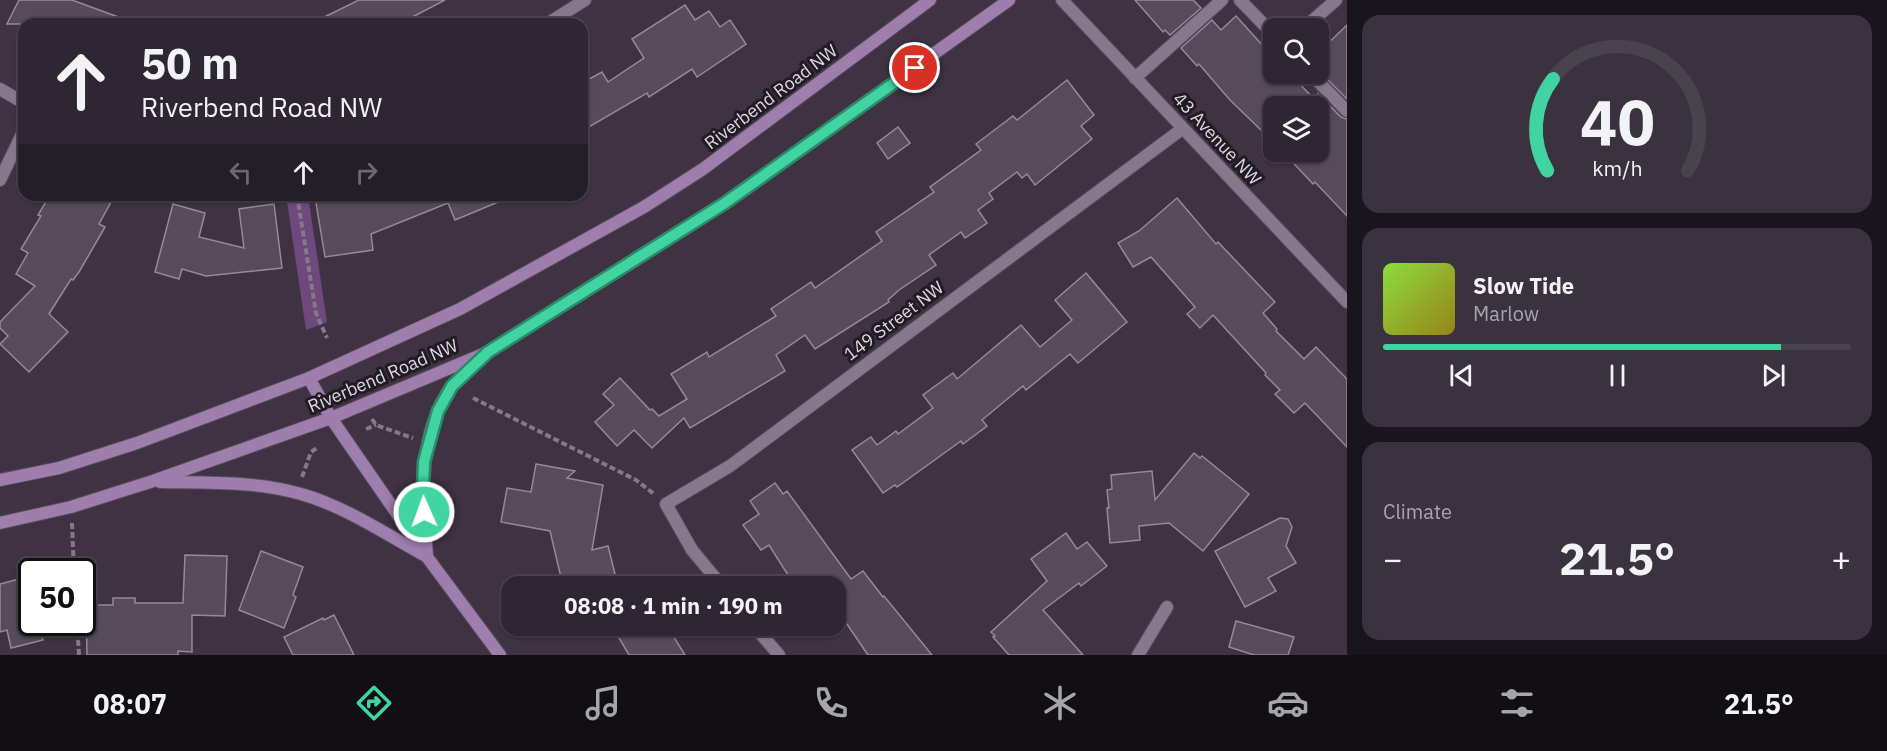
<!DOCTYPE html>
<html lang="en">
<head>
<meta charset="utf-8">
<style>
  :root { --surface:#2e2632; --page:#3a323e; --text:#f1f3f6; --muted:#a7a5ac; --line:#49434d; --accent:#41d4a1 }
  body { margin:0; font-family:"IBM Plex Sans",sans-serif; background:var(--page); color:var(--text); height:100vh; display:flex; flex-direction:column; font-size:22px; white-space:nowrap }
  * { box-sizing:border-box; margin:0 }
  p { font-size:20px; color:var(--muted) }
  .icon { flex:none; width:33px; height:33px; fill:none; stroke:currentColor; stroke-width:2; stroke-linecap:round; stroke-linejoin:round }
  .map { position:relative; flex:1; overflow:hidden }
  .drawer { display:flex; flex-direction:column; gap:15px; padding:15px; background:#19151c; width:540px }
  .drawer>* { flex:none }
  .top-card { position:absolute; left:18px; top:18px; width:570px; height:183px; border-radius:18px; box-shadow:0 2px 4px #0004,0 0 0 2px var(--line); background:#2e2632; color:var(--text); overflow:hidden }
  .controls { position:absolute; left:1263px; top:18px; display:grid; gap:12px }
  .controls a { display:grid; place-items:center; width:66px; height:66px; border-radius:12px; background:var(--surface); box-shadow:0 2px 4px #0004,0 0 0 2px var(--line); font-size:30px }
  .speed { position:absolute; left:18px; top:558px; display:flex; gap:12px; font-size:30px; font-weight:700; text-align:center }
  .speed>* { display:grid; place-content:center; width:78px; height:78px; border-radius:50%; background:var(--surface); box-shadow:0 2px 4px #0004,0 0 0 2px var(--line); line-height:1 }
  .speed .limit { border:3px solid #111; border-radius:9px; background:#fff; color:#111 }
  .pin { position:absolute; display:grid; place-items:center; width:51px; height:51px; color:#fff; margin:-26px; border:3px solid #fff; border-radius:50%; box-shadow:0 2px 6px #0007 }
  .me { position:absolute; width:66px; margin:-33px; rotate:358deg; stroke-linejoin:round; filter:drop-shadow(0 0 4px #0008) }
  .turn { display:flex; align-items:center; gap:21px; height:126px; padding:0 24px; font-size:27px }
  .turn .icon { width:78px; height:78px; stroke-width:2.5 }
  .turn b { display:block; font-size:42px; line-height:51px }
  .lanes { display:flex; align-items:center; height:57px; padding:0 24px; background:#0003; justify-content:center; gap:30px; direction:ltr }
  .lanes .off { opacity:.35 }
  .big { font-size:45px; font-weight:700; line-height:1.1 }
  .drawer .widget { flex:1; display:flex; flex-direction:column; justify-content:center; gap:9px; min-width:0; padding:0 21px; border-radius:18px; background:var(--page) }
  .drawer .dial { align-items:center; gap:0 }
  .dial svg { height:156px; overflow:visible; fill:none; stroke:var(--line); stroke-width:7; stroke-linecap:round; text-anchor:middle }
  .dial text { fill:var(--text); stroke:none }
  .song { display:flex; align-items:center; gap:18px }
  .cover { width:72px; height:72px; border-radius:9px; background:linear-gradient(135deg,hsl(90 70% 55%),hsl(50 70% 35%)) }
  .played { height:6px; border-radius:3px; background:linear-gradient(90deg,var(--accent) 85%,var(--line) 85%) }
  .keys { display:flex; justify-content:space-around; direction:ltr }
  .heat { display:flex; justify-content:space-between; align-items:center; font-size:33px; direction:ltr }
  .trip { position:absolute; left:501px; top:576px; width:345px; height:60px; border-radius:18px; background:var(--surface); box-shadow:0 2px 4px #0004,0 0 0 2px var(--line); font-weight:700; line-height:60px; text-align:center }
  .menu { display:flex; height:96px; justify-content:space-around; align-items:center; background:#120f14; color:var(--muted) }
  .menu .icon { width:42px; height:42px }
  .menu .on { color:var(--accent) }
  .menu b { font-size:27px; color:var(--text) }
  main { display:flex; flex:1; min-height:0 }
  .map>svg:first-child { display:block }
  .green { fill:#6e497e }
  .building { fill:#564a5b; stroke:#96889c; stroke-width:1.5 }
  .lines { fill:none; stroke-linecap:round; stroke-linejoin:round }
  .lane-casing { stroke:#584f5d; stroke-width:14 }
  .street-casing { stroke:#584f5d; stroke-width:14 }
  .secondary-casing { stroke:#584f5d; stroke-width:14 }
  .path { stroke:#837987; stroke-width:4; stroke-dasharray:6 3; stroke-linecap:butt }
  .lane { stroke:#86798c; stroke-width:12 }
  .street { stroke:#86798c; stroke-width:12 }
  .secondary { stroke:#9f7ead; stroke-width:12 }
  .route-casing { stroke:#2a8a69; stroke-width:15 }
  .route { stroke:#41d4a1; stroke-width:10 }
  .labels { text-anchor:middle; stroke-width:6; stroke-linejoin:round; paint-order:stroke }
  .street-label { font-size:18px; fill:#dfd8e2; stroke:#211c24 }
</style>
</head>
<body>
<main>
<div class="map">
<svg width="1347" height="655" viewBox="0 0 1347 655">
  <rect width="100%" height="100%" fill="#3e3243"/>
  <path class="green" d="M286,195H308L327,322L306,330Z"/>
  <g class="building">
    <path d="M19,0H72L132,22L131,24H7Z"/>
    <path d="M359,0H445L399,24H310Z"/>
    <path d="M1135,0H1193L1201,8L1170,35L1165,30L1163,32Z"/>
    <path d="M685,5L695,20L709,11L720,27L730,20L746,44L697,77L692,69L649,97L647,93L582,131V83L602,72L608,82L644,58L632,39Z"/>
    <path d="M1236,16L1274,58V74H1290L1318,103V94L1341,117L1347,119V216L1315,182L1313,184L1283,152H1318V106H1274V124L1264,133L1230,100L1199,64L1197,66L1181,48L1212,20L1221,30Z"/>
    <path d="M1347,25V99L1318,70V53Z"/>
    <path d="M1067,80L1094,115L1081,126L1092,139L1035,185L1027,174L1022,178L1017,172L989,193L993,199L978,210L987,223L965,238L961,232L929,255L936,265L899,290L888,300L889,302L815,349L805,335L776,355L785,371L690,428L684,418L652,448L634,430L617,446L595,422L614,405L603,394L620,378L650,410L652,409L659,416L687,399L671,374L707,352L709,357L776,316L771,309L811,282L815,288L882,241L876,232L934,192L930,187L981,150L976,144L1013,116L1017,120Z"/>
    <path d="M898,127L910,143L888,159L877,143Z"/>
    <path d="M50,195H115L99,224L105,227L79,272L73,280L71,279L49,314L68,332L29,372L0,344L8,336L0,328V322L35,286L16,274L28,253L21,249L41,216L38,215Z"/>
    <path d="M328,195H515L455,220L448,203L371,234L373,250L325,257L315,197Z"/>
    <path d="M1177,198L1216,244L1218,242L1275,302L1263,313L1277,329L1276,331L1304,359L1316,347L1347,379V447L1305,403L1294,413L1275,394L1280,390L1265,375L1266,373L1213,315L1200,328L1187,314L1195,307L1151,257L1133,267L1118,243L1139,231Z"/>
    <path d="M173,204L205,213L199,237L244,248L239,209L274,204L282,268L206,276L182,269L179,279L155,272Z"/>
    <path d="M1086,273L1127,322L1078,363L1070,354L1026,390L1023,386L982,420L987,426L963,444L961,441L897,487L895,485L883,493L852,450L871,437L877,445L896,431L898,434L933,408L923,395L953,373L957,379L1021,325L1040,347L1072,320L1055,300Z"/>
    <path d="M1194,453L1200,458L1202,456L1249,494L1203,551L1169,523L1139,526L1140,540L1110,543L1107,508H1109L1107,490L1112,489L1111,475L1152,471L1155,500Z"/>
    <path d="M536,464L575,471L567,478L603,485L592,550L608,546L618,586H563L550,531L501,522L507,488L531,492Z"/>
    <path d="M775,483L783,494L787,491L851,579L863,571L883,597L884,596L932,655H868L836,608V586H795L769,545L761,550L743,525L759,514L750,501Z"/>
    <path d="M1280,518L1288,519L1292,527L1286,546L1296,563L1268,578L1276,591L1245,607L1215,551Z"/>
    <path d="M1066,533L1077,549L1087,542L1107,566L1081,586L1079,583L1043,610L1083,655H1009L993,637L995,636L991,632L1047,581L1031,559Z"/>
    <path d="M261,551L303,567L293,595L296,597L284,628L239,610Z"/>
    <path d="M185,555L227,556L225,616L192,615V652L178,651V655H87L86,605H113V598H135V603H183Z"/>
    <path d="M27,577L32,594V622H39L43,640L11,648L7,630L0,632V584Z"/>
    <path d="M334,615L354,655H293L284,637L323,618L324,620Z"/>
    <path d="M1236,621L1294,637L1288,655H1254L1229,647Z"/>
    <path d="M612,626H667L685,655H629Z"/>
  </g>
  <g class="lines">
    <g class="lane-casing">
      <g id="lane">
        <path d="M1240,0L1274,35"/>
        <path d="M1304,28L1336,0"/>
        <path d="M1311,74L1347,111"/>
        <path d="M1135,78L1222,0"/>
      </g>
    </g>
    <g class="street-casing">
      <g id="street">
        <path d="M1062,0L1347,302"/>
        <path d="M547,24L585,0"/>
        <path d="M0,89L24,103"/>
        <path d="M0,180L24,130"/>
        <path d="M722,586L692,550L666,504L730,466L1182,129"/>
        <path d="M754,626L779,655"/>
        <path d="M1138,655L1167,607"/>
      </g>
    </g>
    <g class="secondary-casing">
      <g id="secondary">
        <path d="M309,378L331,418L344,437L427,557L500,655"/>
        <path d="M0,480L59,468L137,443L309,378L460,309L644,207L703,169L930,0"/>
        <path d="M160,482C207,483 255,481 301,494C344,506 384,533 424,555"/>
        <path d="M0,523L71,507L150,482L331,418L488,352L725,203L1009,0"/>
        <path d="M427,556C423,501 416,434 452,386C460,376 472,367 482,358"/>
      </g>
    </g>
    <g class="path">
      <path d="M297,195L316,313L327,338"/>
      <path d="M473,398L636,480L654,494"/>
      <path d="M372,419L376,425L413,438"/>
      <path d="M366,429L376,425"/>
      <path d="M302,477L311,452L318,447"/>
      <path d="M72,523L74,572"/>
      <path d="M77,622L79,655"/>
    </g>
    <use href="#lane" class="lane"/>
    <use href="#street" class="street"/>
    <use href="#secondary" class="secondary"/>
  </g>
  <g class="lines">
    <g class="route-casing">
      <path id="route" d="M424,512L423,489L424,462L438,411L452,386L488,352L725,203L915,68"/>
    </g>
    <use href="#route" class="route"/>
  </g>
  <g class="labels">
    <g class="street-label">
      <text transform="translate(771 97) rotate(-37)" y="6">Riverbend Road NW</text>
      <text transform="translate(1217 139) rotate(47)" y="6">43 Avenue NW</text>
      <text transform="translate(894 321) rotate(-37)" y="6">149 Street NW</text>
      <text transform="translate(383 376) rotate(-23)" y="6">Riverbend Road NW</text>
    </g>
  </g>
</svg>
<div class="controls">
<a><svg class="icon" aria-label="search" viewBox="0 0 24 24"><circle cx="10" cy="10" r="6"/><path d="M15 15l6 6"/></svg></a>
<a><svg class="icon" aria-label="layers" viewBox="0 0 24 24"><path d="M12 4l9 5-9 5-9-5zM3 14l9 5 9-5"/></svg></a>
</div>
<div class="speed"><div class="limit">50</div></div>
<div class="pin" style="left:915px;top:68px;background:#d93025"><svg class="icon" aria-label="arrive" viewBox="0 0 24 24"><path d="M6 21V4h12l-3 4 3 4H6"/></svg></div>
<svg class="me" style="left:424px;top:512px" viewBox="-20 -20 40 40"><circle r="17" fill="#41d4a1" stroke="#fff" stroke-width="3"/><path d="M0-11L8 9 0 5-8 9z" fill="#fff"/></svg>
<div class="trip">08:08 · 1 min · 190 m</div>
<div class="top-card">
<div class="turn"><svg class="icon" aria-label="ahead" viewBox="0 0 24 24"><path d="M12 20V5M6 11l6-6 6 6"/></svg><div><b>50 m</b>Riverbend Road NW</div></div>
<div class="lanes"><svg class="icon off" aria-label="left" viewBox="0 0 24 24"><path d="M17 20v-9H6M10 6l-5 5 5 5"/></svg><svg class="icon" aria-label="ahead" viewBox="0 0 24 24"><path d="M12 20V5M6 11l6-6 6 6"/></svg><svg class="icon off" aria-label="right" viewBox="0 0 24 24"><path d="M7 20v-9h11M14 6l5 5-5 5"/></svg></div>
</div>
</div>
<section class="drawer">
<div class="widget dial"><svg viewBox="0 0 100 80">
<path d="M14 69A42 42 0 1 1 86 69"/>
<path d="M14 69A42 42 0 0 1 17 22" stroke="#41d4a1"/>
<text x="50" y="56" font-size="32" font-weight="700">40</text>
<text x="50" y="72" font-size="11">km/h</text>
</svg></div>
<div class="widget">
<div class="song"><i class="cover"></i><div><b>Slow Tide</b><p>Marlow</p></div></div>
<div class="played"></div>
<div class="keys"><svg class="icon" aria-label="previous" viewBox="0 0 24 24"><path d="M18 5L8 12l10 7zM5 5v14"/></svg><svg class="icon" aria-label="pause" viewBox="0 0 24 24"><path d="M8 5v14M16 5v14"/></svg><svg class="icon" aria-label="next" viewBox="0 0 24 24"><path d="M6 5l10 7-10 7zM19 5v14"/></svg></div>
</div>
<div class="widget"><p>Climate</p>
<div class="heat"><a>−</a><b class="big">21.5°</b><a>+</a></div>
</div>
</section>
</main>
<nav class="menu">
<b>08:07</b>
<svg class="icon on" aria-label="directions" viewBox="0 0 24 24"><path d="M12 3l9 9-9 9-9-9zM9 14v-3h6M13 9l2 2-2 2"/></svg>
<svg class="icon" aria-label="music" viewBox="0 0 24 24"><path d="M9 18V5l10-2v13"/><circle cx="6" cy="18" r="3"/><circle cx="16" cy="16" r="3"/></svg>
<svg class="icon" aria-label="phone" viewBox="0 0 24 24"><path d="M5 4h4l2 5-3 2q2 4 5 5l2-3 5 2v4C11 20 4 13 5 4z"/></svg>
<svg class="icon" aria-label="climate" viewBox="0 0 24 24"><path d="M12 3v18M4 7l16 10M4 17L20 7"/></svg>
<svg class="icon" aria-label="car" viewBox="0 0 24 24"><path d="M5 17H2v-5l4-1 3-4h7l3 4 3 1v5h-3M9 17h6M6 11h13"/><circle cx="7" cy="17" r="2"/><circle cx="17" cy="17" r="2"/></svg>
<svg class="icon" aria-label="filters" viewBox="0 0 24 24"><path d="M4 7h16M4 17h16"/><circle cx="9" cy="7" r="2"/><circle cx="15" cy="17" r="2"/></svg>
<b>21.5°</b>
</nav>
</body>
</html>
